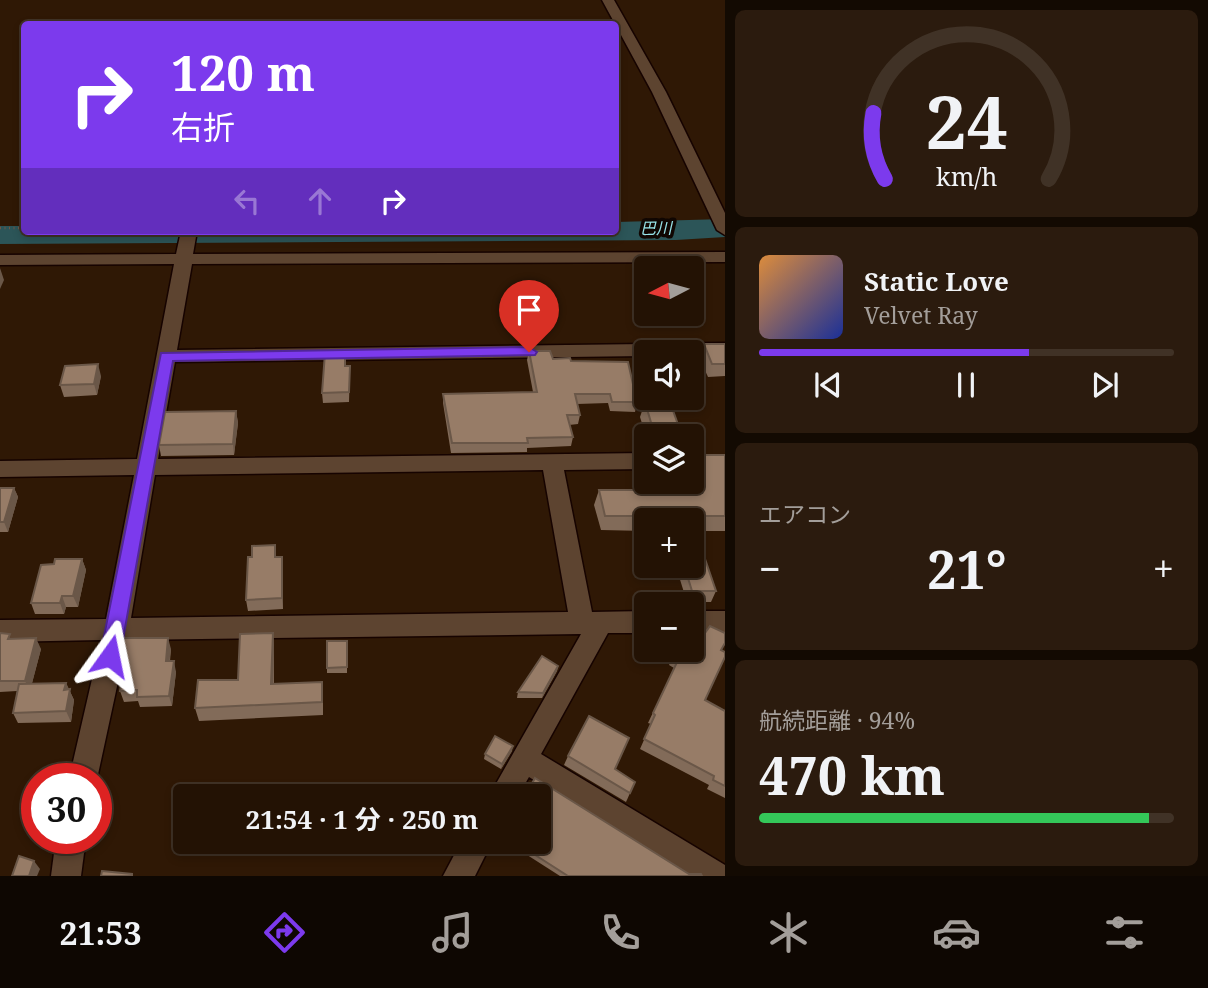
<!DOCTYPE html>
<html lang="ja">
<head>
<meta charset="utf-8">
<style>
  :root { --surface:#231204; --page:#2b1b0e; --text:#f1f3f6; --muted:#a39e9a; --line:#403226; --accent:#7c3aed }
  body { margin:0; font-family:"Noto Serif","Noto Sans JP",serif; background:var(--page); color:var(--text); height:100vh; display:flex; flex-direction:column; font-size:26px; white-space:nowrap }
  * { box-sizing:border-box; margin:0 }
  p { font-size:23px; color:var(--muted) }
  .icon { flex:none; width:38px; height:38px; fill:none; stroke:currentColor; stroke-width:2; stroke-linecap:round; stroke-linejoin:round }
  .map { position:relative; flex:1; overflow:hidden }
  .drawer { display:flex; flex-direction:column; gap:10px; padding:10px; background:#130a02; width:483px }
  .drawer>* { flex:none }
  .banner { position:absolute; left:21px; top:21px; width:598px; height:214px; border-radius:7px; box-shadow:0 4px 10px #0003,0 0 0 2px var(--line); background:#7c3aed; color:#fff; overflow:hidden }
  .needle { width:46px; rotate:264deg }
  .fabs { position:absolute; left:634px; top:256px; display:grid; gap:14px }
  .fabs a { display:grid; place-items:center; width:70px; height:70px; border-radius:7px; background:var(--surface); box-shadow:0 4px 10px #0003,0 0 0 2px var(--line); font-size:35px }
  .speed { position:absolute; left:21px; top:763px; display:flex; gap:14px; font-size:35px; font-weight:700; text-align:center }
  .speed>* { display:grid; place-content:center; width:91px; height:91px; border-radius:50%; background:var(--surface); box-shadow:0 4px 10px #0003,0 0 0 2px var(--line); line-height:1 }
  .speed .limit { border:10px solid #d22; background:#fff; color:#111 }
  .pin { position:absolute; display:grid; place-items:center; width:60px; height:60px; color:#fff; margin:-72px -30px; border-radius:50% 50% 50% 0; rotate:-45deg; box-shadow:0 0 7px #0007 }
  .pin .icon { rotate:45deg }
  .me { position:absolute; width:77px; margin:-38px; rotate:12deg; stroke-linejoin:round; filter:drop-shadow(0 0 5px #0008) }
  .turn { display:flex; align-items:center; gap:24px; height:147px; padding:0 35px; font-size:32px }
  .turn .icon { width:91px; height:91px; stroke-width:2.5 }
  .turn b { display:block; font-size:49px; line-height:60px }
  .lanes { display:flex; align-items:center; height:66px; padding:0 35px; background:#0003; justify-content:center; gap:35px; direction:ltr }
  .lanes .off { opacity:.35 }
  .big { font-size:52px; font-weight:700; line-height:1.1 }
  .drawer .tile { flex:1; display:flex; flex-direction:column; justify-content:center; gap:10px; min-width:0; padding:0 24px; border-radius:10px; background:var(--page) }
  .drawer .dial { align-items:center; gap:0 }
  .dial svg { height:182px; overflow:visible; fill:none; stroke:var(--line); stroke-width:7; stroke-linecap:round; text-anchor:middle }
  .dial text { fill:var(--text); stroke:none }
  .song { display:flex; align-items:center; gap:21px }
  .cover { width:84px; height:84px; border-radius:10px; background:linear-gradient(135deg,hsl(30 70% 55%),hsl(230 70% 35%)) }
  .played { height:7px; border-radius:4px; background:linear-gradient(90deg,var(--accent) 65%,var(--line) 65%) }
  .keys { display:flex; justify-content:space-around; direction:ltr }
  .heat { display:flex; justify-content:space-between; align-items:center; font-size:38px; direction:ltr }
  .charge { height:10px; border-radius:5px; background:linear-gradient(90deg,#34c759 94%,var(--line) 0) }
  .trip { position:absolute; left:173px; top:784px; width:378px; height:70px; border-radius:7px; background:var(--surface); box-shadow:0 4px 10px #0003,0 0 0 2px var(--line); font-weight:700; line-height:70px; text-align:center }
  .tab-bar { display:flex; height:112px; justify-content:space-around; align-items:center; background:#0e0702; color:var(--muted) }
  .tab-bar .icon { width:49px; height:49px }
  .tab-bar .current { color:var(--accent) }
  .tab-bar b { font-size:32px; color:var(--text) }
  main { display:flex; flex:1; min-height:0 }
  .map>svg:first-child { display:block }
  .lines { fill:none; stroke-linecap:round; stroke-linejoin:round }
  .river { fill:#2c5558; fill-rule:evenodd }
  .street-casing { stroke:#160300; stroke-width:3 }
  .path { stroke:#6d5847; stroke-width:2.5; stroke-dasharray:1 3.5; stroke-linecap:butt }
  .street { fill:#5d4430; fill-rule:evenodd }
  .wall { fill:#826b59 }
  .shaded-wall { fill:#6a5748 }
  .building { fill:#977c67; stroke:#6a5748; stroke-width:2 }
  .route { fill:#7c3aed; stroke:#51269a; stroke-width:2 }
  .labels { text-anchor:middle; stroke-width:7; stroke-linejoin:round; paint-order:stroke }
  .far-water-label { font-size:16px; font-style:italic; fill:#97e3e9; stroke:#100602 }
</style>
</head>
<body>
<main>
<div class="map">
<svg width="725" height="876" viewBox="0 0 725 876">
  <rect width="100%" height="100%" fill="#2f1805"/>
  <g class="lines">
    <path class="river" d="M725,219V237L676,240L0,244V226H24V231H616V222Z"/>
    <g class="street-casing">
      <g id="street">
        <path d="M602,0H614L666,92L725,213V235L717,230L652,92Z"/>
        <path d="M181,231H197L193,254L725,252V262L192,264L177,350L725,343V355L646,352V356L175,362L158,459L646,453V469L564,470L592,612L646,611V633H608L541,754L725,865V876H687L529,777L518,796H489L581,634L127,640L97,779H69L101,640L0,642V620L106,619L134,475L0,477V461L137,459L174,264L0,265V255L176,254ZM543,470L568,612L131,618L155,475Z"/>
        <rect x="691" y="611" width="34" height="22"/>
        <path d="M56,838H86L81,876H51Z"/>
        <path d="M461,842H492L475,876H443Z"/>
      </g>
    </g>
    <path class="path" d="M0,228H24"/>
    <use href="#street" class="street"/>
  </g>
  <g class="wall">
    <path d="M704,344H725V376L708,377L699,357Z"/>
    <path d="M529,351L553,359L571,361L637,402L635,412L610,411L608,403L577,404L580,415L578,424L569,425L573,437L571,446L527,448V452L451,453L443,403V394L533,392L527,360Z"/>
    <path d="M345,366H350L349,402L323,403L322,393Z"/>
    <path d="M101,376L97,395L64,397L60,385Z"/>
    <path d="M645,402L682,436H646L640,417Z"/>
    <path d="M236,411L238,423L234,455L161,456L159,445Z"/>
    <path d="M725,455V531H691V520H646V531L601,530L594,505L599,490H648L646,484L647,481H691Z"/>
    <path d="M0,488H14L18,497L8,532H0Z"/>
    <path d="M276,557L283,568V609L248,611L246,600Z"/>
    <path d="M82,559L86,570L78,607H66L64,614H35L31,603Z"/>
    <path d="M679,565H691L716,591L711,602H687L677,570Z"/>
    <path d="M0,633L12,639L41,649L32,683H66L74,700L71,722L18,723L13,713L17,691L0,692Z"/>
    <path d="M273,633L274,647V683L323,696V715L199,721L195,708L238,680Z"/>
    <rect x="327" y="641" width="20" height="32"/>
    <path d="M171,649L170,661L176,672L172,706L140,707L138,701L124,702L120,691L123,675L118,665Z"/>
    <path d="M676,649L721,650L705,700L725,711V798L707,789L709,785L640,749L651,724L648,723L674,668L669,665Z"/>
    <path d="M558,666L557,671L542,698H517L518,692Z"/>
    <path d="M512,751L501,769L484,759L485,754Z"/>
    <path d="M568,756L635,782L626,802L564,765Z"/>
    <path d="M507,842H539L702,876H560Z"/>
  </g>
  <g class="shaded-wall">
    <path d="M0,268L4,280L0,289Z"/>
    <path d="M98,364L101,376L97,395L94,384Z"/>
    <path d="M236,411L238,423L234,455L233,444Z"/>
    <path d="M14,488L18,497L8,532L4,522Z"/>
    <path d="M282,557L283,568V609L282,598Z"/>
    <path d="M82,559L86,570L78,607L73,596Z"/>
    <path d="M62,596L66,607L64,614L60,603Z"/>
    <path d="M273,633L274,647L273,697L271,684Z"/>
    <path d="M36,638L41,649L30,691L25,681Z"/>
    <path d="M168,638L171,649L168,672L166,661Z"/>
    <path d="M174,661L176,672L172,706L169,696Z"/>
    <path d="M558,666L557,671L542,698L543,693Z"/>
    <path d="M66,683L74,700L71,722L66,711L64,690Z"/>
    <path d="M513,746L512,751L501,769L502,764Z"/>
    <path d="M34,861L40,869L37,876H29Z"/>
  </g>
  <g class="building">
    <path d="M704,344H725V364H712Z"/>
    <path d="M529,351H550L553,359L570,358L571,361L628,362L637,402H612L610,394H575L580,415H567L573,437L527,438L528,443H452L443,394L537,392Z"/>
    <path d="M325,353H345V366H350L349,392L322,393Z"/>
    <path d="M98,364L94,384L60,385L65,366Z"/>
    <path d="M645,402H670L682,436H655Z"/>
    <path d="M236,411L233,444L159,445L165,412Z"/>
    <path d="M691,455H725V516H605L599,490H657L654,481H691Z"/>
    <path d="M0,488H14L4,522H0Z"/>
    <path d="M275,545V557H282V598L246,600L248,557H252V546Z"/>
    <path d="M55,559H82L73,596H62L60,603H31L41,565L54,564Z"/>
    <path d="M691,559H705L716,591H692L684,565H691Z"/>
    <path d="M691,626L705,633L710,626L725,633V643L721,650L725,652V657L705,700L725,711V786L713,780L714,776L644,739L655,715L653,713L679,658L673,655L676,649H691Z"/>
    <path d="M0,633L10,634L8,639L36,638L25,681H0Z"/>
    <path d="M273,633L271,684L322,682V702L195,708L198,680H238L240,634Z"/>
    <path d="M124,638H168L166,661H174L169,696L137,697V690L120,691L124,665H118Z"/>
    <path d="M327,641H347V667L327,668Z"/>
    <path d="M542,656L558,666L543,693L518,692Z"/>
    <path d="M66,683L64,690L70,689L66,711L13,713L19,684Z"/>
    <path d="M589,716L629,738L615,769L635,782L630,793L568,756Z"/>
    <path d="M495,736L513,746L502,764L485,754Z"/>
    <path d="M535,778L689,874H701L702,876H568L515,842H539V796H525Z"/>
    <path d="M19,856L34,861L29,876H12Z"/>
    <path d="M102,871L132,874V876H101Z"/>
  </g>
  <path class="route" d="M529,347L537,352L535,355L173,361L120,656L117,662L110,665L103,662L100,656L161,353Z"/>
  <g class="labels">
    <g class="far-water-label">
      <text transform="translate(656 228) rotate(-1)" y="6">巴川</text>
    </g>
  </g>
</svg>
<div class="fabs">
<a><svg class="needle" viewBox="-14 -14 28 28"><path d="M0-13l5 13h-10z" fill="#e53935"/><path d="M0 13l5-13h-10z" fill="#a39e9a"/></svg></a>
<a><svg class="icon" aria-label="sound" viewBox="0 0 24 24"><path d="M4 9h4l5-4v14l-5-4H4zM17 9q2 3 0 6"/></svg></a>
<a><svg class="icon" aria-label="layers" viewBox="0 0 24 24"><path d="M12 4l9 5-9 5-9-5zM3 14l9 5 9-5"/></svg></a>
<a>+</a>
<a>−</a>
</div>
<div class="speed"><div class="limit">30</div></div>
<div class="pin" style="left:529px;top:352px;background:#d93025"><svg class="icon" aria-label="arrive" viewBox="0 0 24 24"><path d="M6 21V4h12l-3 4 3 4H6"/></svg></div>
<svg class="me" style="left:110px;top:656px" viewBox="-20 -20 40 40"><path d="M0-17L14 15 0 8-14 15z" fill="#7c3aed" stroke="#fff" stroke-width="4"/></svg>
<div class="trip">21:54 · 1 分 · 250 m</div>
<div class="banner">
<div class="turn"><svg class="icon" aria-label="right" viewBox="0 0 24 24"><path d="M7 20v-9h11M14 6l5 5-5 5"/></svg><div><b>120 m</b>右折</div></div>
<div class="lanes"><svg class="icon off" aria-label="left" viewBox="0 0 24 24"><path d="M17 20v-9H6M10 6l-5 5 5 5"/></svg><svg class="icon off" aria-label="ahead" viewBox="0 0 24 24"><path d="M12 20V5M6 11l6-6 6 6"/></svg><svg class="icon" aria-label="right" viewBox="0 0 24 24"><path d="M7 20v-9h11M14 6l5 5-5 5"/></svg></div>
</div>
</div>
<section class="drawer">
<div class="tile dial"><svg viewBox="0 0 100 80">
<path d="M14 69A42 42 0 1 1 86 69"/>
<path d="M14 69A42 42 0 0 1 9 40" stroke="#7c3aed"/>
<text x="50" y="56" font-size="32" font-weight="700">24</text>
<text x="50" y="72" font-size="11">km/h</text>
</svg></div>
<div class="tile">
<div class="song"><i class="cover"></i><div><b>Static Love</b><p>Velvet Ray</p></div></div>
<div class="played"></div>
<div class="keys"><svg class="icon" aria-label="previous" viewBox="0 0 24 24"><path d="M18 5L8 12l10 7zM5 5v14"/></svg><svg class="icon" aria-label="pause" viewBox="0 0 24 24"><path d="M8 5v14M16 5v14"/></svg><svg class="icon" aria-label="next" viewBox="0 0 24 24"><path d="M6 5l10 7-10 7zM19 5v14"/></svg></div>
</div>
<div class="tile"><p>エアコン</p>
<div class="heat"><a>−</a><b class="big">21°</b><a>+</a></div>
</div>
<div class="tile"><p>航続距離 · 94%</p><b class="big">470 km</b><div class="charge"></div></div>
</section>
</main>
<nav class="tab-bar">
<b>21:53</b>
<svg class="icon current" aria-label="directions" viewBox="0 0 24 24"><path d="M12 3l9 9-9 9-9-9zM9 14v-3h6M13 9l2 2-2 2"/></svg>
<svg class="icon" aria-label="music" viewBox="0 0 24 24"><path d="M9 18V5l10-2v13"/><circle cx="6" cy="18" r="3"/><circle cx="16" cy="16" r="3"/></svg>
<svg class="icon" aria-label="phone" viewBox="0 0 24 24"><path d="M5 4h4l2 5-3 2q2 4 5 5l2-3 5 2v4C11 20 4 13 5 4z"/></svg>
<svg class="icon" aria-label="climate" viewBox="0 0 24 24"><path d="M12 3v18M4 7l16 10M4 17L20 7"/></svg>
<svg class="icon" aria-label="car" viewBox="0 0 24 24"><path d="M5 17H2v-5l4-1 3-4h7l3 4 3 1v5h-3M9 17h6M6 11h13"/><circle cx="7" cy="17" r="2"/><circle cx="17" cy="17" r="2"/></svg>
<svg class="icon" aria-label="filters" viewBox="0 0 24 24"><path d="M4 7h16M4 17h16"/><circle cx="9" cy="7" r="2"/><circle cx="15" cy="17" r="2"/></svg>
</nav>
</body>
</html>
